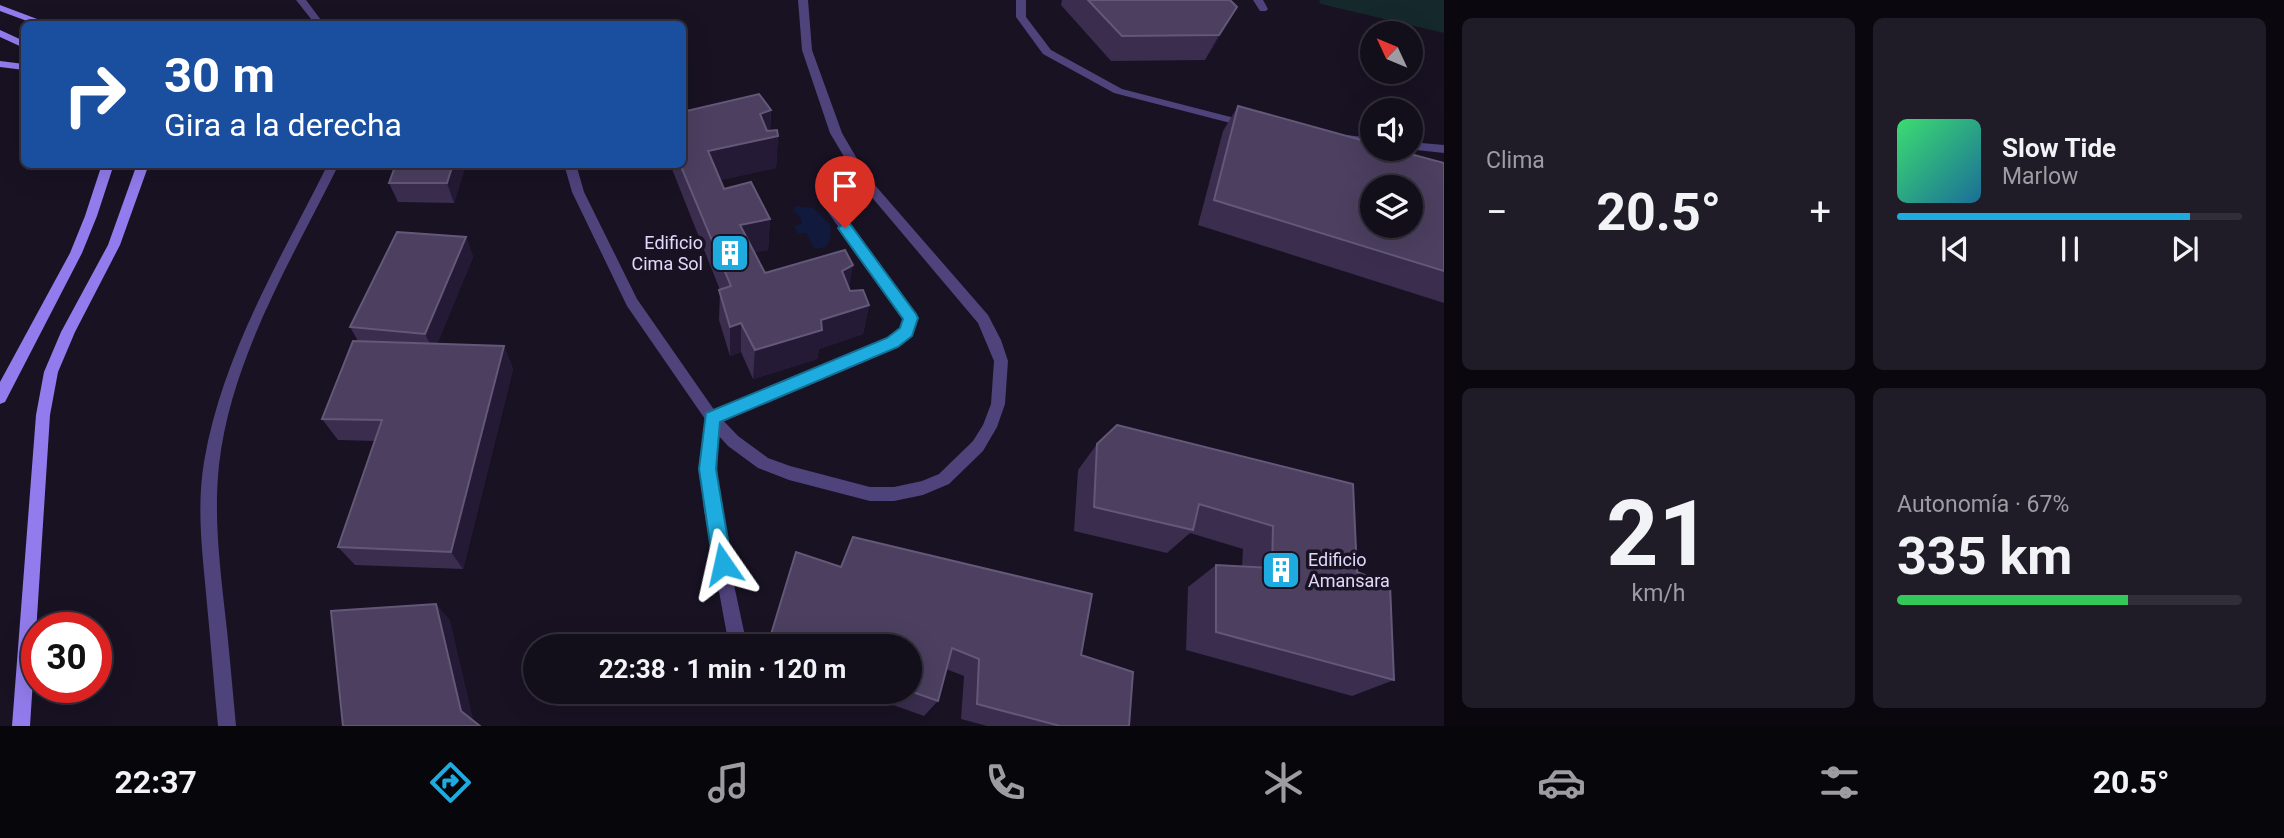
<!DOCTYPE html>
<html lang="es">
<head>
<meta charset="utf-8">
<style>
  :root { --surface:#120e1a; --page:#1f1c27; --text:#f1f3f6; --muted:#9c9ca2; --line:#312e39; --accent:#1eace0 }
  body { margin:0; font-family:Roboto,sans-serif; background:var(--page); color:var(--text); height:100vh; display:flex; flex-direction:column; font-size:26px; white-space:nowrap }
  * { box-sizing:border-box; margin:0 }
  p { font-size:23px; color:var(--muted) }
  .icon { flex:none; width:38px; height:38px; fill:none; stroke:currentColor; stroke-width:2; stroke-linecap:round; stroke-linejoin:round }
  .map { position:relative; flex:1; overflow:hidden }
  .side { display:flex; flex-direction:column; gap:18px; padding:18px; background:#0a080e; width:840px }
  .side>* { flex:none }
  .hud { position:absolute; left:21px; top:21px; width:665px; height:147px; border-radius:10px; box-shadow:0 7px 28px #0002,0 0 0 2px var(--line); background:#1a4fa0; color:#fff; overflow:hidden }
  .needle { width:46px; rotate:314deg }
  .buttons { position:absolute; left:1360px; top:21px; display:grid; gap:14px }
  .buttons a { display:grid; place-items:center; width:63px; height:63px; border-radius:50%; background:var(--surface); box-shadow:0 7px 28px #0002,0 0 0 2px var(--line); font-size:35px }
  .speed { position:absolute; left:21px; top:612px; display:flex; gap:14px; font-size:35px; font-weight:700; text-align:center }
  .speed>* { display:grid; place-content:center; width:91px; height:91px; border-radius:50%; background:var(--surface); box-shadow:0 7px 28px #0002,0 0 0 2px var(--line); line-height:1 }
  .speed .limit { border:10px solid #d22; background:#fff; color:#111 }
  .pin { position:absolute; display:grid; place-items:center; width:60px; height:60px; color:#fff; margin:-72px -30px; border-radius:50% 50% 50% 0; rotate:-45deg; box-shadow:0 0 7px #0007 }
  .pin .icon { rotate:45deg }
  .me { position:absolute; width:77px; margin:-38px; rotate:349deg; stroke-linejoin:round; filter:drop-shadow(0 0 5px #0008) }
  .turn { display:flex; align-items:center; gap:24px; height:147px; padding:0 28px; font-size:32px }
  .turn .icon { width:91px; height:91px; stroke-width:2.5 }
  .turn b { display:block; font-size:49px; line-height:60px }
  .big { font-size:52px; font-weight:700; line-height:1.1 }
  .side .card { flex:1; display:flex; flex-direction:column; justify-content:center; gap:10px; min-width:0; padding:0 24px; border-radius:10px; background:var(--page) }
  .side .dial { align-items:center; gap:0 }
  .dial b { font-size:91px; line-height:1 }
  .song { display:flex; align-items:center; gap:21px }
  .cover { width:84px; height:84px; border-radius:10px; background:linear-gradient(135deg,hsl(140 70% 55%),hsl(200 70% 35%)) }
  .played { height:7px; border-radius:4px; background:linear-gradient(90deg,var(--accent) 85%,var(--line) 85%) }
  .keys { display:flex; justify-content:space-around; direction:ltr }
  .heat { display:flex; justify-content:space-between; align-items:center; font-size:38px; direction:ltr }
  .charge { height:10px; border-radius:5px; background:linear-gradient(90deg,#34c759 67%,var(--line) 0) }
  .side .tiles { flex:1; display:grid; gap:18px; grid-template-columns:repeat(2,1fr) }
  .trip { position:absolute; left:523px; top:634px; width:399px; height:70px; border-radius:35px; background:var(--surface); box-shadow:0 7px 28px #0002,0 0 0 2px var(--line); font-weight:700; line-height:70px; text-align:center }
  .dock { display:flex; height:112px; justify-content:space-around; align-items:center; background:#07060a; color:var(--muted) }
  .dock .icon { width:49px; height:49px }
  .dock .on { color:var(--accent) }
  .dock b { font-size:32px; color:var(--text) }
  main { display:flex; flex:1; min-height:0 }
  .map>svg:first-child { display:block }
  .green { fill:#15292c }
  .water { fill:#11193d }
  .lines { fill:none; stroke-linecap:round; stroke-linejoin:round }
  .lane { fill:#4f437c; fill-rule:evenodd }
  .street { fill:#4f437c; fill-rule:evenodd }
  .secondary { fill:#927ced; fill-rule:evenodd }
  .wall { fill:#3a2d4e }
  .shaded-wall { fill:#251a35 }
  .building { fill:#4c3f60; stroke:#635878; stroke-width:2; fill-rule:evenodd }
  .route { fill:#1eace0; stroke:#147092; stroke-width:2 }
  .labels { text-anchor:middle; stroke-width:7; stroke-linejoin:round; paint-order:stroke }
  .poi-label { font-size:18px; fill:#e2d9fa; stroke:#181223; text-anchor:end }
</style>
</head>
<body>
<main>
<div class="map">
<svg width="1444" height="726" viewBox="0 0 1444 726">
  <rect width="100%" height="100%" fill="#181223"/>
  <path class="green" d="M1319,0H1444V33L1321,4Z"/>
  <path class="water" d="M796,206L813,208L830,224L831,237L826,247L815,249L806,233L798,234L794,226L802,224L800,217L793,210Z"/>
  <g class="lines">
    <path class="lane" d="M829,201L833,202L916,314L918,318L911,335L898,346L717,422L712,424L707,422L705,418L707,414L888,338L900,328L904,319L825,208L823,205L825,202Z"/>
    <g class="street">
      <path d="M296,0H306L324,24H315Z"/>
      <path d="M798,0H808L812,50L842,133L867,176L988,315L1001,340L1008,361L1005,404L997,427L983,451L949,484L923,495L894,501H870L789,480L758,468L728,446L718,435C713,506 733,576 747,646H729L704,510L700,469L705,419L627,306L572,192L564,164H576L584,192L637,299L717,414L738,436L768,458L790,466L870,487H894L922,481L939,474L973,441L983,425L991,404L994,361L978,323L859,182L830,133L802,50Z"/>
      <path d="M1016,0H1026V17L1051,50L1122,89L1250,122L1251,124L1246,127L1114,93L1043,54L1016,17Z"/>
      <path d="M1253,0H1263L1268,9L1266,11H1260Z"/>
      <path d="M1346,135L1372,138V146L1342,142L1340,139Z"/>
      <path d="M1410,142L1444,145V153L1407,149H1410Z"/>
      <path d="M328,164H339C292,259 231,358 219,465C214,513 219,557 224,604C229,644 232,685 236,726H218C214,686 211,645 207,604C203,557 196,510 204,462C222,355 280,260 328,164Z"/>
    </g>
    <g class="secondary">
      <path d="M0,5L45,22L47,24H35L0,11Z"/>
      <path d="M0,30L24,41V48L0,37Z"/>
      <path d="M0,61L24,64V70L0,67Z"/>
      <path d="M102,164H114L97,216L82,253L5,402L0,404V382L70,253L85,216Z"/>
      <path d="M137,164H149L120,245L75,332L58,372L50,415L30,726H12L36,415L44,372L61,332L108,245Z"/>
    </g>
  </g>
  <g class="wall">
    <path d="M1062,0H1230L1237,7L1205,60L1111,61L1061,5Z"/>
    <path d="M1238,106L1444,163V303L1198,225L1223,131Z"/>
    <path d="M771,110L770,131L778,136L776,168L720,180L724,189L770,219L768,250L755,252L765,273L849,289L850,291L869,305L863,334L819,349L817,359L753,379L741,352L730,356L719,320L720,290L670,164H682Z"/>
    <path d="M396,164H466L454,203L398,202L389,183Z"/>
    <path d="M466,237L473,257L437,344L504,346L513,369L463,569L355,565L338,547L375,441L338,440L322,419L358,341L350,327Z"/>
    <path d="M1117,425L1357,572L1394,680L1352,696L1186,650L1188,587L1216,565L1242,567L1243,549L1190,533L1167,553L1074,531L1078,470L1097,444Z"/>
    <path d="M796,552L1081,655L1129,726H987L961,719L964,676L946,669L938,701L924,716L854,691H910V646H768Z"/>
  </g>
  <g class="shaded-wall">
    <path d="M1237,7L1223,31L1205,60L1219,35Z"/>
    <path d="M771,110L769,138L778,136L776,168L708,183V151L760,114Z"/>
    <path d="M453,164H466L454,203L447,183Z"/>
    <path d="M770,219L768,250L740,255V225Z"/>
    <path d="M466,237L473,257L434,352L425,334Z"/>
    <path d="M853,265L848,295L842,271Z"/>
    <path d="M869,305L863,334L819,349L817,359L753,379L755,350L821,320Z"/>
    <path d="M741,323V352L730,356V327Z"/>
    <path d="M504,346L513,369L463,569L451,552Z"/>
    <path d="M436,604L450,620L474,723L461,711Z"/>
  </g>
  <g class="building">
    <path d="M1088,0H1230L1237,7L1219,35L1122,36Z"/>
    <path d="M759,94L771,110L760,114L767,131L777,130L778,136L708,151L724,189L751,182L770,219L740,225L765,273L845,250L853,265L842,271L850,291L863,290L869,305L821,320L822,330L755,350L741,323L730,327L719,290L731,286L680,164H682V112Z"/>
    <path d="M1238,106L1372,143V149H1392L1444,163V271L1214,200ZM1372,187H1410V226H1372Z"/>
    <path d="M396,164H453L447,183H389Z"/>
    <path d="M397,232L466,237L425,334L350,327Z"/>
    <path d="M353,341L504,346L451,552L338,547L382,420L322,419Z"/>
    <path d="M1117,425L1353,484L1357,572L1390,585L1394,680L1216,632V565L1272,568L1273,526L1199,504L1193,530L1094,507L1097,444Z"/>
    <path d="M853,537L1092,594L1081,655L1133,672L1129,726H1060L977,704L979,659L952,648L938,701L910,691V646H781L769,641L796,552L841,567Z"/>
    <path d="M436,604L461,711L480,726H343L331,611Z"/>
  </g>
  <path class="route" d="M845,223L850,224L916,314L918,318L912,336L898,347L720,422L716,469L732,564L729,571L723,573L716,571L713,564L699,469L706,413L887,338L900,328L903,319L840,231L838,228Z"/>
  <defs>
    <g id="building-square" transform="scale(2.0125)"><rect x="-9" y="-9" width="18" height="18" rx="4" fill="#1eace0" stroke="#181223"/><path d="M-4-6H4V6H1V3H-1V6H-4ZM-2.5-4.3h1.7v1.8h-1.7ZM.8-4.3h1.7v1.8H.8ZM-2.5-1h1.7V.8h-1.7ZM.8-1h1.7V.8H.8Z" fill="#fff"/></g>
  </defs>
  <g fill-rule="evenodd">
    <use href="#building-square" x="730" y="253"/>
    <use href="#building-square" x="1281" y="570"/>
  </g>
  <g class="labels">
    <g class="poi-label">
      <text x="703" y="249">Edificio<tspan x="703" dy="21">Cima Sol</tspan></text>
      <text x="1308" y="566" text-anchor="start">Edificio<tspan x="1308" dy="21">Amansara</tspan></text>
    </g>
  </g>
</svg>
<div class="buttons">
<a><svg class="needle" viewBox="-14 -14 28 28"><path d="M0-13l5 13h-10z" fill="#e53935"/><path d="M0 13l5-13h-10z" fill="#9c9ca2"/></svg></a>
<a><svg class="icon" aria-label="sound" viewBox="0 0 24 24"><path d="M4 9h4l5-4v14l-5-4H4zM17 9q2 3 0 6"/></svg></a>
<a><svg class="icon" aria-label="layers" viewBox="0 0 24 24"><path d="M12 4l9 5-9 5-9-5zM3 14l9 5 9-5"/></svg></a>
</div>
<div class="speed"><div class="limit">30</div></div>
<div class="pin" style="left:845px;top:228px;background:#d93025"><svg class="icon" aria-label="arrive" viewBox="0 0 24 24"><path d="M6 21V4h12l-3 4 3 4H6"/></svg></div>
<svg class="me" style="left:723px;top:564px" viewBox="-20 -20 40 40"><path d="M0-17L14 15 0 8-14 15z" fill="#1eace0" stroke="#fff" stroke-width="4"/></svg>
<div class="trip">22:38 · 1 min · 120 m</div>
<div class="hud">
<div class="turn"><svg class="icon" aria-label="right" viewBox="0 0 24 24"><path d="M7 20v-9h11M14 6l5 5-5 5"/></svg><div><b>30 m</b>Gira a la derecha</div></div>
</div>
</div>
<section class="side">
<div class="tiles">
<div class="card"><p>Clima</p>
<div class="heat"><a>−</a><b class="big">20.5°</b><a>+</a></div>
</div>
<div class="card">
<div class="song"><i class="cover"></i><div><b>Slow Tide</b><p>Marlow</p></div></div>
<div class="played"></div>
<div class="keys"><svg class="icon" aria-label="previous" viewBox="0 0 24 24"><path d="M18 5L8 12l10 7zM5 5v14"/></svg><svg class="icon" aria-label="pause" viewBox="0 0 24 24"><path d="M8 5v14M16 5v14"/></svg><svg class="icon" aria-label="next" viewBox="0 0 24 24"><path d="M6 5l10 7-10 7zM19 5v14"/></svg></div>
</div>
<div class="card dial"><b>21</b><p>km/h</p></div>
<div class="card"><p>Autonomía · 67%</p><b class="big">335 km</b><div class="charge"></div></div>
</div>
</section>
</main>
<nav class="dock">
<b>22:37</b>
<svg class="icon on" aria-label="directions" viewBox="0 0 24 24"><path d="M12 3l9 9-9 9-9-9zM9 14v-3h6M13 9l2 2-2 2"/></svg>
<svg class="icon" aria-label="music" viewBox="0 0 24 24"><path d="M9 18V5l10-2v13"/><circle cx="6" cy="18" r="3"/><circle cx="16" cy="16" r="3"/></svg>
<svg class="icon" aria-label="phone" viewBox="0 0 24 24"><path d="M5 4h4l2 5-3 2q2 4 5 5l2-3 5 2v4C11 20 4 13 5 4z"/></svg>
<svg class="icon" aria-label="climate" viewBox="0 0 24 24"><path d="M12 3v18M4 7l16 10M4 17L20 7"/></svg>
<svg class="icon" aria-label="car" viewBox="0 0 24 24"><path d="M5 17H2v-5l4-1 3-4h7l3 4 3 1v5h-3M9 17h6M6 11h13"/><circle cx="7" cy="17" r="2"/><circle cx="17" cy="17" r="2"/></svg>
<svg class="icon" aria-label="filters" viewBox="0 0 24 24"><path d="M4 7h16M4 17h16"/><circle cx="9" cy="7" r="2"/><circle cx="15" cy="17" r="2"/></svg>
<b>20.5°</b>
</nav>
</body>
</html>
